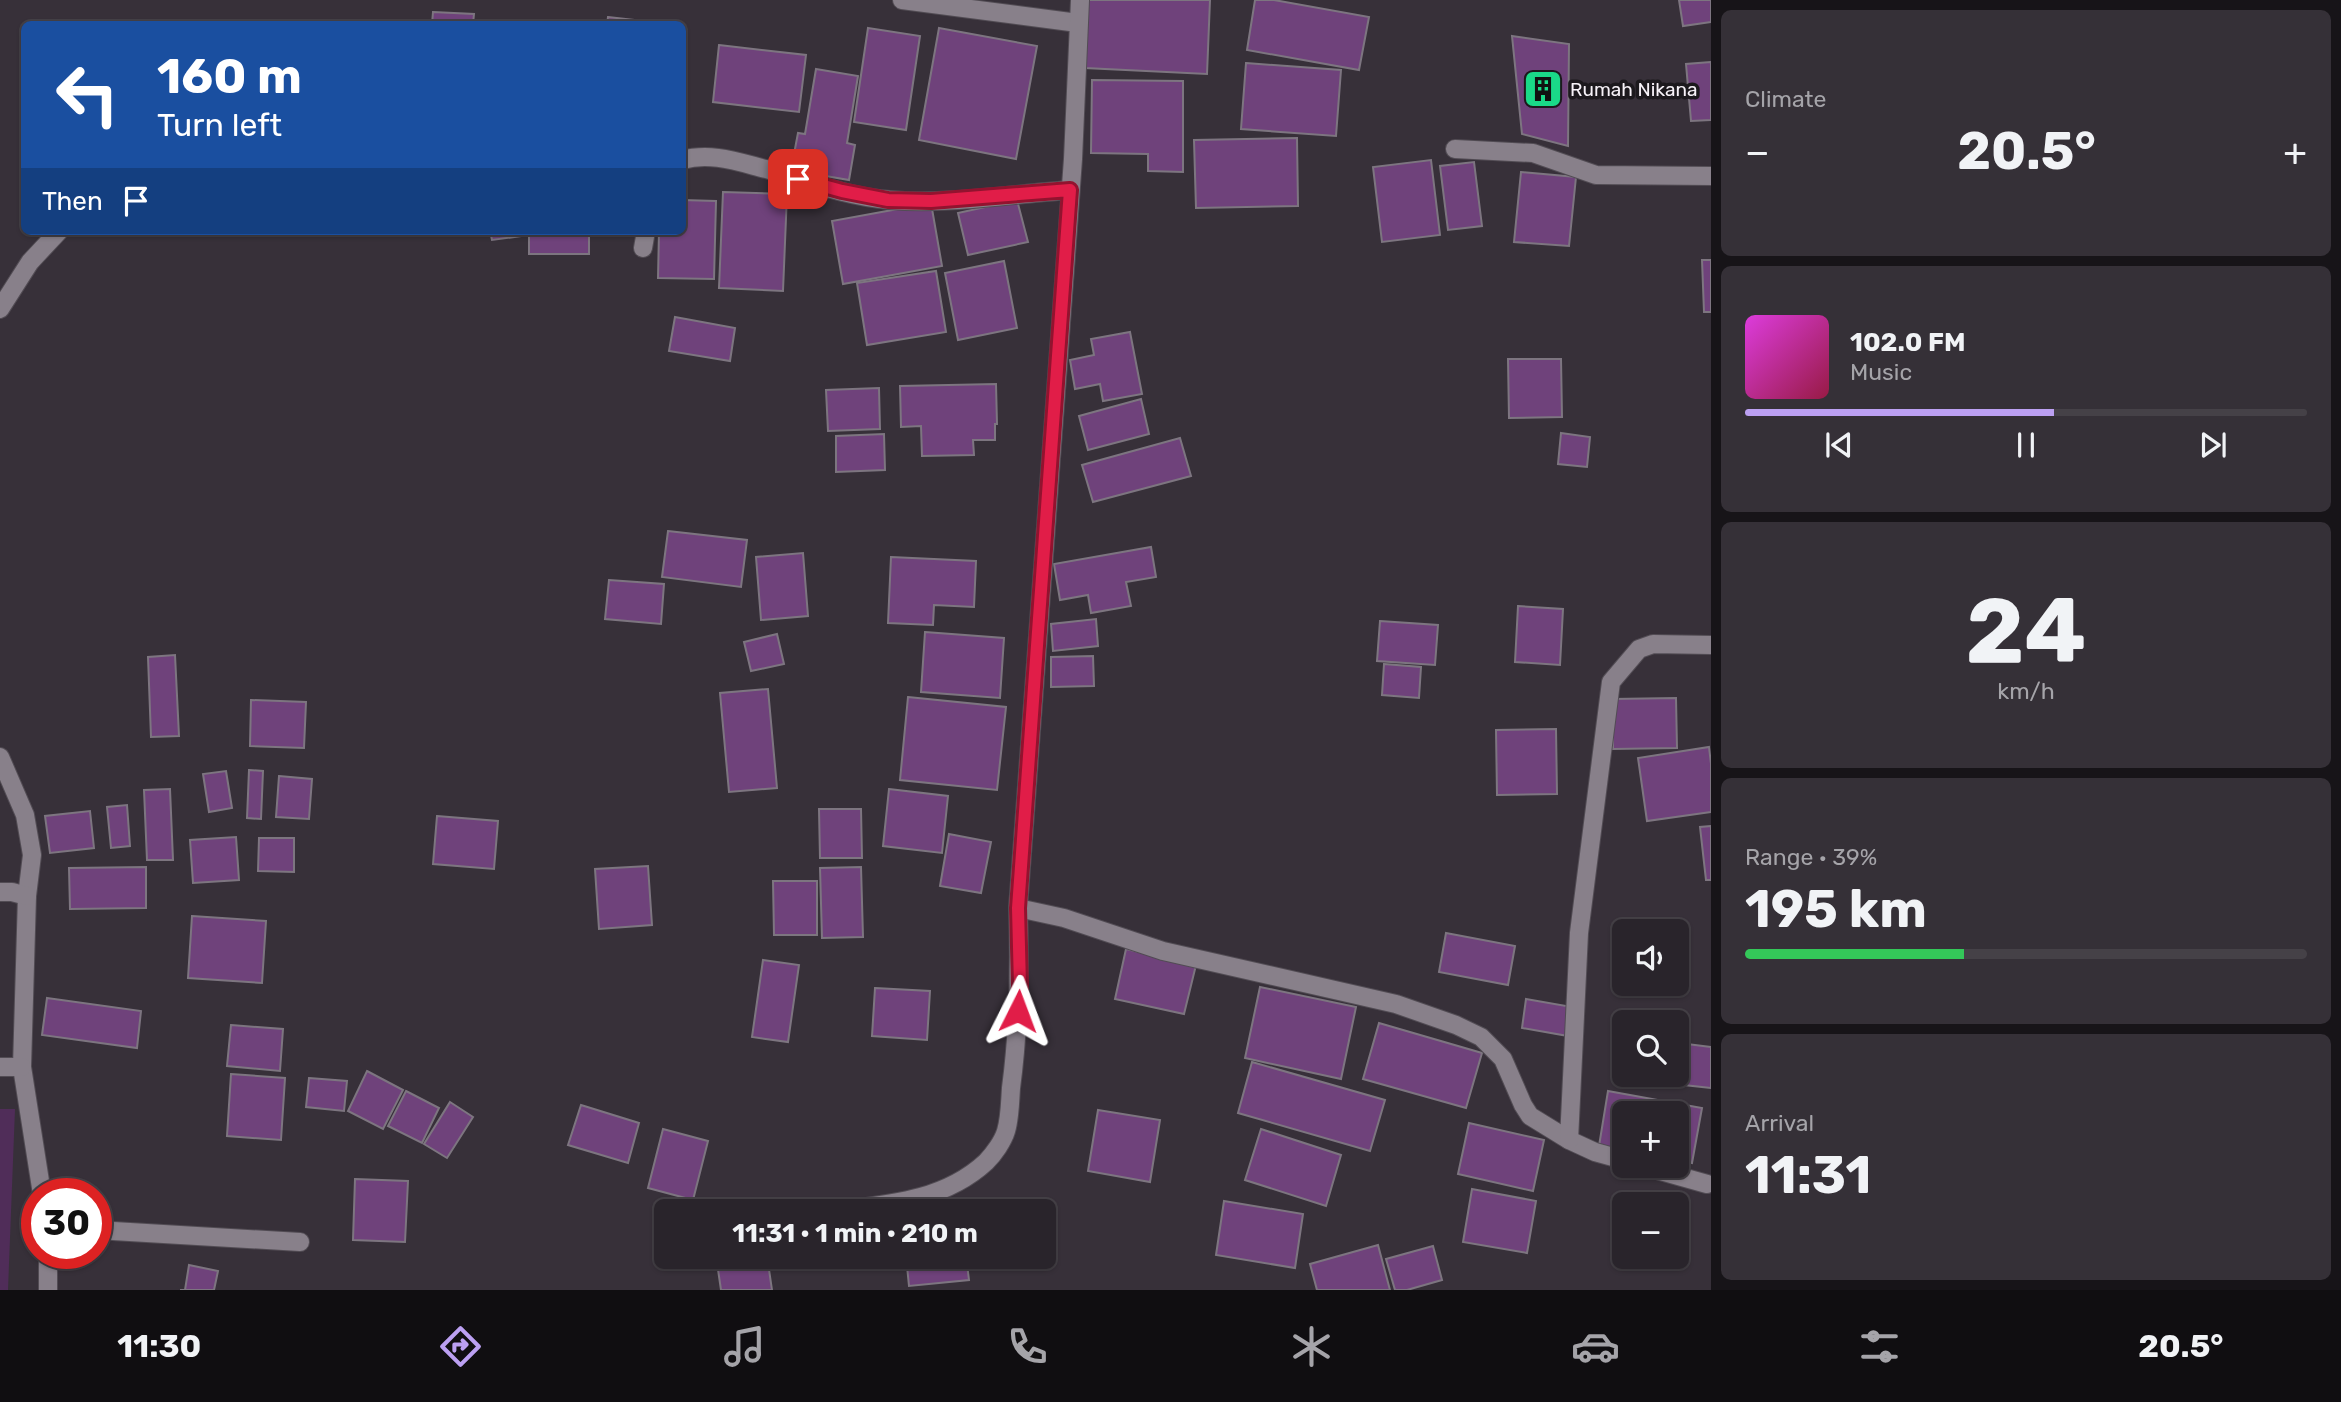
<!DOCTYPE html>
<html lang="en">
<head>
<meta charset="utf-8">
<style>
  :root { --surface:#29242b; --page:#353037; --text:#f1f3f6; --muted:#a5a4a9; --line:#454147; --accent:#bca0f2 }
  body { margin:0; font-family:Rubik,sans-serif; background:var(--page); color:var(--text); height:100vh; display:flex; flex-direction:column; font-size:26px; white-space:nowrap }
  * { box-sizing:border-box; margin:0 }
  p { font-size:23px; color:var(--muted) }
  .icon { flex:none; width:38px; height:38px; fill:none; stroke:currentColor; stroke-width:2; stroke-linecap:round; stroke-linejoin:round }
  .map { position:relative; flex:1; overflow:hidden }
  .details { display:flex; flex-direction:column; gap:10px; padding:10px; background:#171418; width:630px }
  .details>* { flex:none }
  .top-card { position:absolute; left:21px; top:21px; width:665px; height:214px; border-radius:10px; box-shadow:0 2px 5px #0004,0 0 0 2px var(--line); background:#1a4fa0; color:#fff; overflow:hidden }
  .buttons { position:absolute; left:1612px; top:919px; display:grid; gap:14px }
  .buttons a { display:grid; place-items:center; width:77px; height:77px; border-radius:10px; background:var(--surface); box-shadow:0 2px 5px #0004,0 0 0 2px var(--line); font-size:35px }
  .speed { position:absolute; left:21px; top:1178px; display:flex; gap:14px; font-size:35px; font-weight:700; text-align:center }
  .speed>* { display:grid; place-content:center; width:91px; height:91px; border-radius:50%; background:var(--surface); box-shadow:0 2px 5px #0004,0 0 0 2px var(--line); line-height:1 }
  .speed .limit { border:10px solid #d22; background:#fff; color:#111 }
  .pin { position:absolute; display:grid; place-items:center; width:60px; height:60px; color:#fff; margin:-30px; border-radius:14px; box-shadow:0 4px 10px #0006 }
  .me { position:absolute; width:77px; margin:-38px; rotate:3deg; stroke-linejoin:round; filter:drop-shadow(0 0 5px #0008) }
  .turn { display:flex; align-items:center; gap:24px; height:147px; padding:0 21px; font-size:32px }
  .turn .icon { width:91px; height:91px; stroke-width:2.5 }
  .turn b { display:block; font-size:49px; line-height:60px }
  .then { display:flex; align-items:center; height:66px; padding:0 21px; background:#0003; gap:14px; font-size:26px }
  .big { font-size:52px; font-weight:700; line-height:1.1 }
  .details .widget { flex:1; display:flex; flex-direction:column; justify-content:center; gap:10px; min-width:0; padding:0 24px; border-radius:10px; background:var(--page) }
  .details .dial { align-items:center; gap:0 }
  .dial b { font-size:91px; line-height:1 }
  .song { display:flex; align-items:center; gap:21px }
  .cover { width:84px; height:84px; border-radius:10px; background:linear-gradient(135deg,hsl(300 70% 55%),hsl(340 70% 35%)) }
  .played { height:7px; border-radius:4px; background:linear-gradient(90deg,var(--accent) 55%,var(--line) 55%) }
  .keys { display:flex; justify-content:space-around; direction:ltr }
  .heat { display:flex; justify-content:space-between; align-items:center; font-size:38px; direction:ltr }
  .charge { height:10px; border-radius:5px; background:linear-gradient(90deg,#34c759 39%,var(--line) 0) }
  .trip { position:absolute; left:654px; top:1199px; width:402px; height:70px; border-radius:10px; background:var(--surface); box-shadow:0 2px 5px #0004,0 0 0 2px var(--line); font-weight:700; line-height:70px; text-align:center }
  .dock { display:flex; height:112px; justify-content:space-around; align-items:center; background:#100e11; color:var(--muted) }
  .dock .icon { width:49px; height:49px }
  .dock .on { color:var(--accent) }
  .dock b { font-size:32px; color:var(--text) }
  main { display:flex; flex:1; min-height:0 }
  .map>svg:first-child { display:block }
  .green { fill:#502d59 }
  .building { fill:#6f427b; stroke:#7d7580; stroke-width:2 }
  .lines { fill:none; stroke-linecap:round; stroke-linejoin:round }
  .minor-casing { stroke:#524c54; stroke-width:20 }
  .minor { stroke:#88808a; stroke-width:18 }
  .route-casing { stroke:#92132f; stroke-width:18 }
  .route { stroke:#e11d48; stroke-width:12 }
  .labels { text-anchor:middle; stroke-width:7; stroke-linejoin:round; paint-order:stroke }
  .poi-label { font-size:19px; fill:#f7f2f8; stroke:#1c191d; text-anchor:start }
</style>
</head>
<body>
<main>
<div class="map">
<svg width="1711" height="1290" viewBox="0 0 1711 1290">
  <rect width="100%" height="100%" fill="#373039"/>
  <path class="green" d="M0,1109H15L8,1290H0Z"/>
  <g class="building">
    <path d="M1088,0H1210L1207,74L1085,68Z"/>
    <path d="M1255,0H1274L1369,17L1359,70L1247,50Z"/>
    <path d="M1679,0H1711V22L1683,26Z"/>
    <path d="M433,12L474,14L473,24H432Z"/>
    <path d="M608,17L670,24H607Z"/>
    <path d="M868,28L920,36L906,130L854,122Z"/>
    <path d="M939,28L1037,46L1016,159L919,140Z"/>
    <path d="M1512,36L1569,44L1568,146L1522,134Z"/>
    <path d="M719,45L806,55L799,112L713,102Z"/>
    <path d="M1711,62V120L1691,121L1686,64Z"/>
    <path d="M1246,63L1341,70L1336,136L1241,129Z"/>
    <path d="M816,69L858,76L847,143L855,145L849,180L791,170L798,133L805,134Z"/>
    <path d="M1092,80L1183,81V172L1148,171V154L1091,153Z"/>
    <path d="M1297,138L1298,206L1196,208L1194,140Z"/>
    <path d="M1431,160L1440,235L1382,242L1373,167Z"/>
    <path d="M1474,162L1482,226L1448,230L1440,166Z"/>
    <path d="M1521,172L1576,177L1569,246L1514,242Z"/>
    <path d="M723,192L787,194L783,291L719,288Z"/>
    <path d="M682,200L716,201L714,279L658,278L659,231H682Z"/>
    <path d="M1017,200L1028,242L968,255L958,213Z"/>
    <path d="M931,203L942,266L843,284L832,221Z"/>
    <path d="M490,231H521L522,236L492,240Z"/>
    <rect x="529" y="231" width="60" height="23"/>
    <path d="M1702,260H1711V312H1704Z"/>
    <path d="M1004,261L1017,328L958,340L945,273Z"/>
    <path d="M936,271L946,332L867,345L857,283Z"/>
    <path d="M675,317L735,328L730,361L669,351Z"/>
    <path d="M1130,332L1142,394L1103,401L1100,384L1075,389L1070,360L1094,355L1091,339Z"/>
    <path d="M1508,359H1561L1562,417L1509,418Z"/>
    <path d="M996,384L997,424H995V440H973L974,455L922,456L921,426L901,427L900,386Z"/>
    <path d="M879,388L880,429L828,431L826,390Z"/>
    <path d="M1141,399L1149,434L1088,450L1079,416Z"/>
    <path d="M1561,433L1590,437L1587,467L1558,464Z"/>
    <path d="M884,434L885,470L836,472V436Z"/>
    <path d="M1180,438L1191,476L1093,502L1082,465Z"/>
    <path d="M668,531L747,540L741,587L662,577Z"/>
    <path d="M1151,547L1156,577L1126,582L1131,606L1091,613L1088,595L1060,600L1054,564Z"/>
    <path d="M803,553L808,616L761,620L756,557Z"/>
    <path d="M891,557L976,561L974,607L934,605L933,625L888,623Z"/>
    <path d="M609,580L664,584L661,624L605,619Z"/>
    <path d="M1518,606L1563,609L1560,665L1515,662Z"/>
    <path d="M1096,619L1098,646L1053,651L1051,624Z"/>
    <path d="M1380,621L1438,625L1435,665L1377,661Z"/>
    <path d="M925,632L1004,638L1000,698L921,692Z"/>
    <path d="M777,634L784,664L751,671L744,642Z"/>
    <path d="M175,655L179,736L151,737L148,657Z"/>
    <path d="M1093,656L1094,686L1051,687V657Z"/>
    <path d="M1384,664L1421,667L1419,698L1382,695Z"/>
    <path d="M768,689L777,788L729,792L720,693Z"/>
    <path d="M908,697L1006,707L997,790L900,780Z"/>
    <path d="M1676,698L1677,748L1613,749L1612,699Z"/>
    <path d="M251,700L306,702L304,748L250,746Z"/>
    <path d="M1556,729L1557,794L1497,795L1496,730Z"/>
    <path d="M1709,747L1711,764V812L1647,821L1638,758Z"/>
    <path d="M249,770L263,771L261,819L247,818Z"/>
    <path d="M226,771L232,808L209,812L203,774Z"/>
    <path d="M279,776L312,779L309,819L276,817Z"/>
    <path d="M170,789L173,860H147L144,790Z"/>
    <path d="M889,789L948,796L942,853L883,846Z"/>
    <path d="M127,805L130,846L111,848L107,807Z"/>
    <path d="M819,809H861L862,858H820Z"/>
    <path d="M90,811L94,848L50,853L45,816Z"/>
    <path d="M437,816L498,821L494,869L433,864Z"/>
    <path d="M1711,826V880H1706L1700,827Z"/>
    <path d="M949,834L991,842L981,893L940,886Z"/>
    <path d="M236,837L239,880L193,883L190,840Z"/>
    <path d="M259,838H294V872L258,871Z"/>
    <path d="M648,866L652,925L599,929L595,869Z"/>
    <path d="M146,867V908L70,909L69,868Z"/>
    <path d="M861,867L863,937L822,938L820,868Z"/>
    <path d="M773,881H817V935H774Z"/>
    <path d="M192,916L266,921L262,983L188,978Z"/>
    <path d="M1446,933L1515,946L1508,985L1439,972Z"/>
    <path d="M1126,949L1196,965L1184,1014L1115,999Z"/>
    <path d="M763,960L799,965L788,1042L752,1037Z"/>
    <path d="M1260,987L1356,1007L1341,1079L1245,1058Z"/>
    <path d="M875,988L930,991L927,1040L872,1036Z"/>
    <path d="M47,998L141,1011L137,1048L42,1035Z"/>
    <path d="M1526,999L1572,1007L1568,1036L1522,1028Z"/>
    <path d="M1379,1023L1482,1053L1466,1108L1363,1079Z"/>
    <path d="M231,1025L283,1029L280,1071L227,1066Z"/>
    <path d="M1679,1043L1711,1047V1088L1675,1084Z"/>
    <path d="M1252,1062L1385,1100L1370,1151L1238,1113Z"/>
    <path d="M367,1071L403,1090L383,1129L348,1111Z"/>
    <path d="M231,1074L285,1078L281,1140L227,1136Z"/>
    <path d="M309,1078L347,1081L344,1111L306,1107Z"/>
    <path d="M406,1091L439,1108L422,1143L388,1126Z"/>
    <path d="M1608,1091L1702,1108L1692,1163L1676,1160V1113H1624V1151L1599,1146Z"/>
    <path d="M450,1102L473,1117L447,1158L424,1144Z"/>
    <path d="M581,1105L639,1123L628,1163L568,1145Z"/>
    <path d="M1098,1110L1160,1120L1150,1182L1088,1171Z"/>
    <path d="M1469,1123L1544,1140L1533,1191L1458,1174Z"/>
    <path d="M663,1129L708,1141L693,1200L648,1188Z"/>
    <path d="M1261,1129L1341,1155L1326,1206L1245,1180Z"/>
    <path d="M355,1179L408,1181L405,1242L353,1240Z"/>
    <path d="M1472,1189L1536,1201L1527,1253L1463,1242Z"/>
    <path d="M1224,1201L1303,1214L1295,1268L1216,1255Z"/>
    <path d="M1378,1245L1390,1290H1317L1310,1264Z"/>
    <path d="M1433,1246L1442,1280L1407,1290H1395L1386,1259Z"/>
    <path d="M716,1256H767L772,1290H721Z"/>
    <path d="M906,1256H966L969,1280L909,1286Z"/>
    <path d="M189,1265L218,1271L214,1290H180H185Z"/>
  </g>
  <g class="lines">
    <g class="minor-casing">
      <g id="minor">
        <path d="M902,0L1078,23"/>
        <path d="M1455,149L1533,153L1596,175L1711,176"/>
        <path d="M682,160C711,152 738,162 766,169C806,181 848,197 890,200C946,205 1013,194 1070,190"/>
        <path d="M643,248L646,231"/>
        <path d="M0,309L30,262L59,231"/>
        <path d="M0,757L25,815L32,855L27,896L22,1067L42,1194"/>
        <path d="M0,892H12L27,896"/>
        <path d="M1018,908L1064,918L1163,951L1396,1004L1456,1025L1481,1037L1503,1059L1523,1105L1530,1116L1569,1140L1595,1152L1624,1160"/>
        <path d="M0,1067H22"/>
        <path d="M1569,1140L1579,933L1611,682L1639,649L1653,644L1711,645"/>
        <path d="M1643,1166L1707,1184"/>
        <path d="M842,1210C893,1204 946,1199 986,1162C994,1154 1003,1141 1006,1131C1010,1118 1010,1102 1011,1088C1019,1028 1020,968 1018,908L1073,159L1080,0"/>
        <path d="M96,1230L300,1242"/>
        <path d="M48,1253V1290"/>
      </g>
    </g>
    <use href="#minor" class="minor"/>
  </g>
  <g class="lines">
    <g class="route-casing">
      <path id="route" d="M798,179L842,191L888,200L931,201L1070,190L1018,908L1020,986L1018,1011"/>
    </g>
    <use href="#route" class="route"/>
  </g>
  <defs>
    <g id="building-square" transform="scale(2.0125)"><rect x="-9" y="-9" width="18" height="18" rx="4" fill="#1ad988" stroke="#1c191d"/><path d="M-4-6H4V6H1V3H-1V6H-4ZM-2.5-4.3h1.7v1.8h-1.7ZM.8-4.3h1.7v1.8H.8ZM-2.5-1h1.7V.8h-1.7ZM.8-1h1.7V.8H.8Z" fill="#111"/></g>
  </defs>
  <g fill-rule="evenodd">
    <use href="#building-square" x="1543" y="89"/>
  </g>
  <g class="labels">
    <g class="poi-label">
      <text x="1570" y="96">Rumah Nikana</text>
    </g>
  </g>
</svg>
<div class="buttons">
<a><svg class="icon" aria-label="sound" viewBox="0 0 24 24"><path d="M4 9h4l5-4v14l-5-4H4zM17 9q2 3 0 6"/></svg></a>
<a><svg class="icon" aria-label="search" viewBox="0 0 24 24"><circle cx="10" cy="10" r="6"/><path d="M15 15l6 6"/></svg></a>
<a>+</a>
<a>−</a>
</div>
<div class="speed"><div class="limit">30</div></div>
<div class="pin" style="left:798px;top:179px;background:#d93025"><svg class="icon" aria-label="arrive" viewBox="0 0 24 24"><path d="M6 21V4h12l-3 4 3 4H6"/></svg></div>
<svg class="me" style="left:1018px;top:1011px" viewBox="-20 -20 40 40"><path d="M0-17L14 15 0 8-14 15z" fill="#e11d48" stroke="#fff" stroke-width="4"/></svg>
<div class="trip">11:31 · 1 min · 210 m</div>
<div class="top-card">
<div class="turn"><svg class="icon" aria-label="left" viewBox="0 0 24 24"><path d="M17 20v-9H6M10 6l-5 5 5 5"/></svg><div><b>160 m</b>Turn left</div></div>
<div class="then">Then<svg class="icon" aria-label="arrive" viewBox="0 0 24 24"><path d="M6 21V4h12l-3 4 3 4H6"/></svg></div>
</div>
</div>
<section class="details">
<div class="widget"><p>Climate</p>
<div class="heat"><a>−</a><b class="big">20.5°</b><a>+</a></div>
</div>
<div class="widget">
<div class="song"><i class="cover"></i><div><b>102.0 FM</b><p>Music</p></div></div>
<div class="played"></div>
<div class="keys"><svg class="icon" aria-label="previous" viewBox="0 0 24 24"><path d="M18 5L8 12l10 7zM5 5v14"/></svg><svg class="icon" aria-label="pause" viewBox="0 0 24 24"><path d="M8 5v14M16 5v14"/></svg><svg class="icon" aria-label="next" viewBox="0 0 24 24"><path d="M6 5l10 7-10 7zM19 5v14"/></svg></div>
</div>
<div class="widget dial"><b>24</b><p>km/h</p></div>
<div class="widget"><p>Range · 39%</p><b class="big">195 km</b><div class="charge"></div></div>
<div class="widget"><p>Arrival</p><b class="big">11:31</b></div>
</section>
</main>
<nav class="dock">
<b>11:30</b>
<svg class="icon on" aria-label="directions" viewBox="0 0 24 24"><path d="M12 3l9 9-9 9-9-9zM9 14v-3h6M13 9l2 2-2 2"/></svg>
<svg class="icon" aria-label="music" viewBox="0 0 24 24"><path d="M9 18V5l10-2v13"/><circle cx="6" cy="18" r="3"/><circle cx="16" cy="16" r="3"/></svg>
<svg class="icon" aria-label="phone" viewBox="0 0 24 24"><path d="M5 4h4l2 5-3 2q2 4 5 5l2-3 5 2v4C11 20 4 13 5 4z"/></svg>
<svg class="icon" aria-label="climate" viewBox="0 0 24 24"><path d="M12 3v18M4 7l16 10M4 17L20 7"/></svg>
<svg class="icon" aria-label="car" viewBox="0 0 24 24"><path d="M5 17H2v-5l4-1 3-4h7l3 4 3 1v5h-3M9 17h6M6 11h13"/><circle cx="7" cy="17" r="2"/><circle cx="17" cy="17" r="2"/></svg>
<svg class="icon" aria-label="filters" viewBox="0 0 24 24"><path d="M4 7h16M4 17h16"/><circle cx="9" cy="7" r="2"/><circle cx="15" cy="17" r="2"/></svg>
<b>20.5°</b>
</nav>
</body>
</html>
